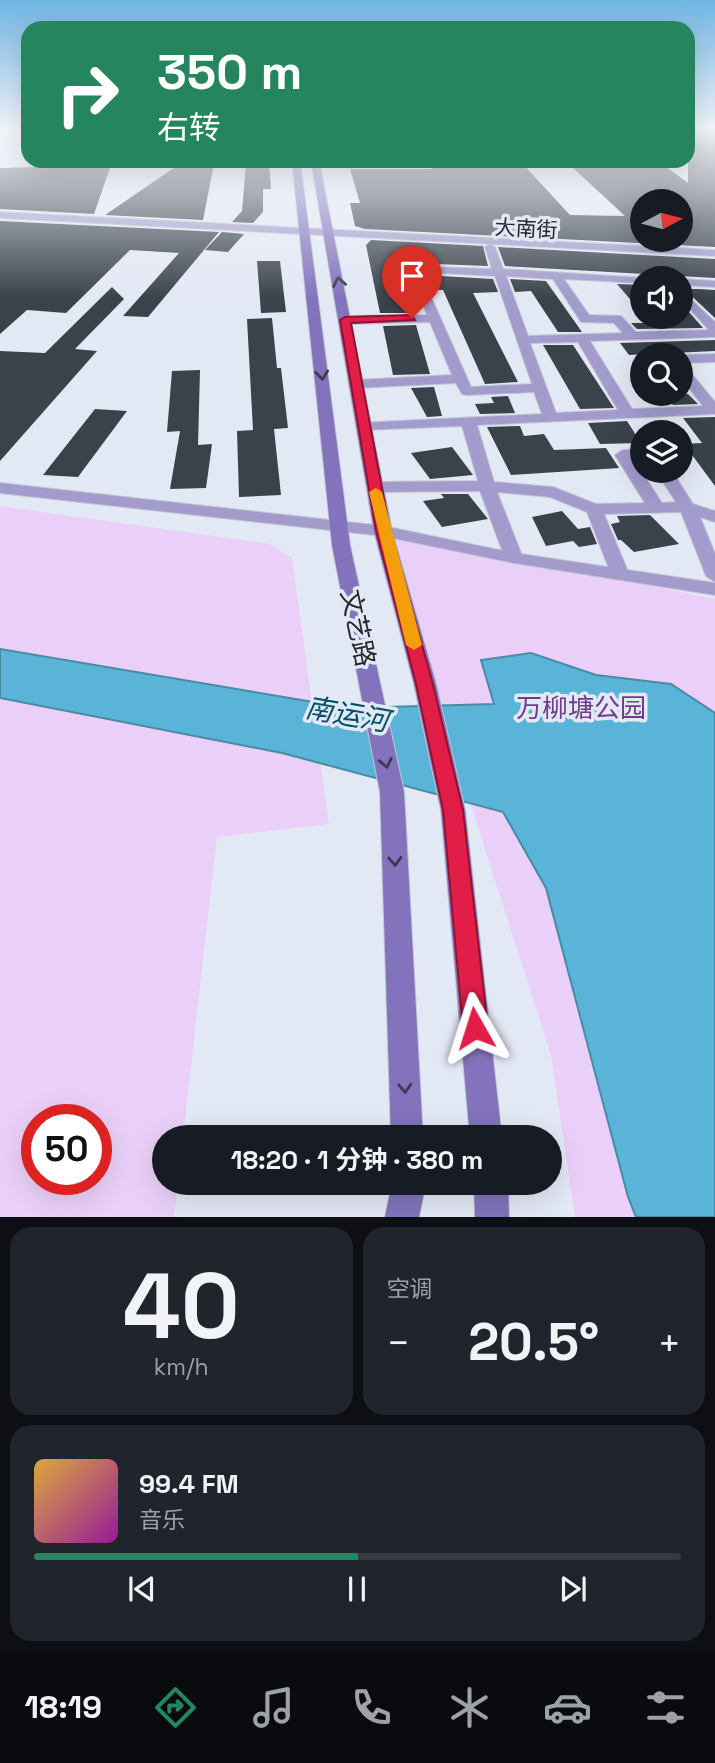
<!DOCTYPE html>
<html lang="zh">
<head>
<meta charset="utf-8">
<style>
  :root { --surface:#171b24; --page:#20242c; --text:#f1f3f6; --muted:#9ea1a6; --line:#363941; --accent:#24855e }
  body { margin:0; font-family:"Space Grotesk","Noto Sans SC",sans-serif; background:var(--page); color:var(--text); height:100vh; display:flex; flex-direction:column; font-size:26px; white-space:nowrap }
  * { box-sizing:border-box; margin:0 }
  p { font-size:23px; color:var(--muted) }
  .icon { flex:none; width:38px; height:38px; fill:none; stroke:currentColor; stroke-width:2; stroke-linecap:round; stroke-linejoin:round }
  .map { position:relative; height:1217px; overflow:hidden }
  .sheet { display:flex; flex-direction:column; gap:10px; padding:10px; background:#0d0f14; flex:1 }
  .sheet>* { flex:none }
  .banner { position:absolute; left:21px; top:21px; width:674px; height:147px; border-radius:21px; box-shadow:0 7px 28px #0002; background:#24855e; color:#fff; overflow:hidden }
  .needle { width:46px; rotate:83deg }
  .tools { position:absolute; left:630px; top:189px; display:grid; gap:14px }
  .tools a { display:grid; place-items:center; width:63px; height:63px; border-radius:50%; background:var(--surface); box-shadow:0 7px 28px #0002; font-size:35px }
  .speed { position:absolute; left:21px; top:1104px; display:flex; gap:14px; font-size:35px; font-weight:700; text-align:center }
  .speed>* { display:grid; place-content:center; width:91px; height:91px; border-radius:50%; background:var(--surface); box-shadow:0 7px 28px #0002; line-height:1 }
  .speed .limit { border:10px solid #d22; background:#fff; color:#111 }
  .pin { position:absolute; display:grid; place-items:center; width:60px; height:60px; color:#fff; margin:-72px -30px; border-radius:50% 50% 50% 0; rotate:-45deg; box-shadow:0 0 7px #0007 }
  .pin .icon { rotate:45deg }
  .me { position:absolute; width:77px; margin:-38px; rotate:354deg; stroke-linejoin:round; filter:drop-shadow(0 0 5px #0008) }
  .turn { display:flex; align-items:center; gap:24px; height:147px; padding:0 21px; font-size:32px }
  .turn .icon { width:91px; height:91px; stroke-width:2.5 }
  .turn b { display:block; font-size:49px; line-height:60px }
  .big { font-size:52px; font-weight:700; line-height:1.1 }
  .sheet .card { flex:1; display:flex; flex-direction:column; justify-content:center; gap:10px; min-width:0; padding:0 24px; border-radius:21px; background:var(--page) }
  .sheet .dial { align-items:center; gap:0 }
  .dial b { font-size:91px; line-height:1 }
  .song { display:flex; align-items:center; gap:21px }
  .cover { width:84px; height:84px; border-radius:10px; background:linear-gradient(135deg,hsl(40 70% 55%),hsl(300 70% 35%)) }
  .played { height:7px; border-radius:4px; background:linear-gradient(90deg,var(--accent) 50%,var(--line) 50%) }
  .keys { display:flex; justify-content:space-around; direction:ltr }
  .heat { display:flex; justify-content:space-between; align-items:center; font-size:38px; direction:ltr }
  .sheet .tiles { flex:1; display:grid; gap:10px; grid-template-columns:1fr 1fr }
  .card:last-child { grid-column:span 2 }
  .trip { position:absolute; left:152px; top:1125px; width:410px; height:70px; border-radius:35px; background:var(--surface); box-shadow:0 7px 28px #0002; font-weight:700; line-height:70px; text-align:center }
  .tabs { display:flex; height:112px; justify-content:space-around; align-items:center; background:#090b0e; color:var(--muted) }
  .tabs .icon { width:49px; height:49px }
  .tabs .on { color:var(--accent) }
  .tabs b { font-size:32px; color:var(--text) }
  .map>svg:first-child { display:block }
  .green { fill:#ead0f8; fill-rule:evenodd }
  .water { fill:#59b4d8; stroke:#4a8aa4; stroke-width:2 }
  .building { fill:#3a424b; fill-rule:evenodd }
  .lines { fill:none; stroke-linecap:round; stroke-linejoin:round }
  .minor-casing { stroke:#c1c5d1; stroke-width:2 }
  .tertiary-casing { stroke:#c1c5d1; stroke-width:2 }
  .secondary-casing { stroke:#c1c5d1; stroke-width:2 }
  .minor { fill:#a29bcc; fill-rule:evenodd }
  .tertiary { fill:#a29bcc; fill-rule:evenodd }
  .secondary { fill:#8273bc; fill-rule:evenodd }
  .oneway { stroke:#3d3a50 }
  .route { fill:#e11d48; stroke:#92132f; stroke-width:2 }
  .slow { fill:#f59e0b }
  .labels { text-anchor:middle; stroke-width:7; stroke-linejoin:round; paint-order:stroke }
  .far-street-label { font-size:21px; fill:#26272c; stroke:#e3e8f5 }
  .street-label { font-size:26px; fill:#26272c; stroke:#e3e8f5 }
  .park-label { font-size:26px; fill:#703c89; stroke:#e3e8f5 }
  .water-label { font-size:28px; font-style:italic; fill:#005169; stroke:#e3e8f5 }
</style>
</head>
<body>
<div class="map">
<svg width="715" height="1217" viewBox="0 0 715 1217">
  <rect width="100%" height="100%" fill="#e3e8f5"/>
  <g class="green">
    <path d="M0,506L270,544L292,558L329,824L217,837L183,1137L164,1138V1183H178L174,1217H0ZM37,1120H96V1180H37Z"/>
    <path d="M383,531L715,599V1217H575L551,1055Z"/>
  </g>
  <path class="water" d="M0,649L349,708L494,704L481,660L531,653L596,675L671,684L715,713V1217H636L628,1197L546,888L503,812L282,753L0,698Z"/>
  <g class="building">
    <path d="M688,129H715V247L365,229L355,226L350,203H360L350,169H432L427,161L521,162L570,215L625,216L570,165L661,163L688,183ZM681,197V240H642V198Z"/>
    <path d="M184,161L214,164L203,220L105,215Z"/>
    <path d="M269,162L271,189H263V212L253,223L232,222L242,211L246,163Z"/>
    <path d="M111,165L94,214L0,209V168Z"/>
    <path d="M0,221L219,232L148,317L123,316L179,253L130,250L66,313L27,310L0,334Z"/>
    <path d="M222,232L244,234L228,252L205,250Z"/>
    <path d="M371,240L483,246L488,266L409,263L407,267L415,290L406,291L412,313H380L366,245Z"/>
    <path d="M498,247L715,259V278L505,266Z"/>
    <path d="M257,261H280L286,312L261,313Z"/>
    <path d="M424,275L493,279L498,292L473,293L518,382L485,384L443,290H431Z"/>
    <path d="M510,279L546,281L582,332H558L531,291L515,292Z"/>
    <path d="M617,284L642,285V313Z"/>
    <path d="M112,287L124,299L75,349L97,351L0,461V351L45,353Z"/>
    <path d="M682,288L715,290V318L683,288Z"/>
    <path d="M681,303L703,328L637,329L631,323H651L646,317H681Z"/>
    <path d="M272,318L277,368H281L288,428L274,429L281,495L239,497L237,431L253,430L247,319Z"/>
    <path d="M416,325L430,374L393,375L383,326Z"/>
    <path d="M715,340V351L629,355L620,343Z"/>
    <path d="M543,345H573L614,408L580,409Z"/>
    <path d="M200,370L198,445L212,444L206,488L170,489L180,431L167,432L172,371Z"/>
    <path d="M434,387L442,416L427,417L411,388Z"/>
    <path d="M688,394L698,404L673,405L666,395Z"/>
    <path d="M508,396L515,413L480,414L475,404L494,403L491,397Z"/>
    <path d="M95,409L127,411L78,477L43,475Z"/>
    <path d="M715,417V486L684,444L702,443L683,418Z"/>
    <path d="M627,421L641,443L600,444L588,423Z"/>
    <path d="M520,426L524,436L544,434L554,450L606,448L619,468L511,475L487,427Z"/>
    <path d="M452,447L473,475L430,479L411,453Z"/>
    <path d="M441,494H468L488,519L442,527L423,501L444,498Z"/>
    <path d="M562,511L578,529L590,527L597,544L579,547L573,541L546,546L532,517Z"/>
    <path d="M650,515L679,544L634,552L621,540H618L611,524L620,522L617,516Z"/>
  </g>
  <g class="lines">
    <g class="minor-casing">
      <g id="minor">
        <path d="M490,244L495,247L503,269L646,278H642V283L564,279L589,315L621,316L636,332L709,330L681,299V290L715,322V337L590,341L632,409L703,406L681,378V366L686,367L715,402V414L477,425L494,482L553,487L596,504L645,503L615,455L623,450L642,449V459H633L662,503L676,502L656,471H672L693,504L715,511V522L700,517L715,554V582L706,576L681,512L604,514L629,574L620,580L611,574L587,512L550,497L497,492L523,558L514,563L505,558L480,491L375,492L367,487L375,482L478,481L462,426L363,430L356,426L358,423L542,414L534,392L467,395L462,394L456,383L356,388L349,384L356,380L452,375L430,322L345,324L339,320L345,316L427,315L409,266L492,269L485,247ZM420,272L495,276L532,384L471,387ZM506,276L553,279L581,322L614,323L623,333L528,336ZM578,342L618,410L556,413L530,343Z"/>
        <path d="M681,279L715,281V287L681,285Z"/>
        <path d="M715,354V362L681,363L680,355Z"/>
      </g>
    </g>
    <g class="tertiary-casing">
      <g id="tertiary">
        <path d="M0,212L715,250V256L0,218Z"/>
        <path d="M0,483L383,526L514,553L715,583V595L514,563L383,536L0,493Z"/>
      </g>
    </g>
    <g class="secondary-casing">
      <g id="secondary">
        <path d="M292,161H300L350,545L404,792L423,1138H391L380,792L332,545Z"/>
        <path d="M311,161H319L392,531L436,684L465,810L502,1138H470L441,810L414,684L374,531Z"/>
        <path d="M392,1183H426L419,1217H385Z"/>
        <path d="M474,1183H508L509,1217H475Z"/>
      </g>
    </g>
    <use href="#minor" class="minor"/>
    <use href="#tertiary" class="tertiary"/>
    <use href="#secondary" class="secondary"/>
  </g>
  <defs><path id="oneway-chevron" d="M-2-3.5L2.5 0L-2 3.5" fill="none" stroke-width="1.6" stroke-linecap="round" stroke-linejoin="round" transform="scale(1.75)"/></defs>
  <g class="oneway">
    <use href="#oneway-chevron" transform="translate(339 282) rotate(-100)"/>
    <use href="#oneway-chevron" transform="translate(322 375) rotate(84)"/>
    <use href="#oneway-chevron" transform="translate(386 763) rotate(78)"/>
    <use href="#oneway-chevron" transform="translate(395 861) rotate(87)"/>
    <use href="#oneway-chevron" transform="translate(405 1088) rotate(87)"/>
  </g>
  <linearGradient id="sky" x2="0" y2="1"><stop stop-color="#6fb4e2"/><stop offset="0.43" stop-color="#f2f5fa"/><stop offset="1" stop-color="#f2f5fa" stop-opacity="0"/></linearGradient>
  <rect width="715" height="299" fill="url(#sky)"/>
  <path class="route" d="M412,315L415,320L351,323L390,531L433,684L463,810L488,1028L484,1037L475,1040L467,1037L463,1028L443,810L416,684L376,531L340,320L345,317Z"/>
  <path class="slow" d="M376,488L382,492L422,645L414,650L406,645L369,492Z"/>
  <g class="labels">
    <g class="far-street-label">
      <text transform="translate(526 229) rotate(3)" y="7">大南街</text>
    </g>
    <g class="street-label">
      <text transform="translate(358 628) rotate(78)" y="9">文艺路</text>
    </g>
    <g class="park-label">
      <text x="581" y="717">万柳塘公园</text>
    </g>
    <g class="water-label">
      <text transform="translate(347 714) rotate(10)" y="10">南运河</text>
    </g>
  </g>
</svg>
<div class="tools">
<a><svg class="needle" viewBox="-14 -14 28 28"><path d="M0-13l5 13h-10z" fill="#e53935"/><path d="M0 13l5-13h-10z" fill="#9ea1a6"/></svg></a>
<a><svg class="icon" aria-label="sound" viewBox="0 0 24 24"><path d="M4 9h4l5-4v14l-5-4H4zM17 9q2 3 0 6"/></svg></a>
<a><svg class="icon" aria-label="search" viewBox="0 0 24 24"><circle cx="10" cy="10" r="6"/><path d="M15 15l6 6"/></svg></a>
<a><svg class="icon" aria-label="layers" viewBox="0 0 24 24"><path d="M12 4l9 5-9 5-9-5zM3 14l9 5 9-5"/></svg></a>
</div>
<div class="speed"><div class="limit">50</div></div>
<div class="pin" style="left:412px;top:318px;background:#d93025"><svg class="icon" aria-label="arrive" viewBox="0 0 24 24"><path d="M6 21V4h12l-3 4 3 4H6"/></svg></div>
<svg class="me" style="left:475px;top:1028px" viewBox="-20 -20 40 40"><path d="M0-17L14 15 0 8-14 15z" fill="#e11d48" stroke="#fff" stroke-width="4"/></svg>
<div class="trip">18:20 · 1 分钟 · 380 m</div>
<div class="banner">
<div class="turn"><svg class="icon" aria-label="right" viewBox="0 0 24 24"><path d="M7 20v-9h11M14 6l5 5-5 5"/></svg><div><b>350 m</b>右转</div></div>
</div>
</div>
<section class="sheet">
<div class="tiles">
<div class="card dial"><b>40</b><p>km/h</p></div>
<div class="card"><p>空调</p>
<div class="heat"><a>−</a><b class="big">20.5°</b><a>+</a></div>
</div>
<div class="card">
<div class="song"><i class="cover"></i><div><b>99.4 FM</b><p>音乐</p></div></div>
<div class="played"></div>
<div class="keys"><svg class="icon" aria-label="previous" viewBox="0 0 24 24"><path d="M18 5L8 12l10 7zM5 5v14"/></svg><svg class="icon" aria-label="pause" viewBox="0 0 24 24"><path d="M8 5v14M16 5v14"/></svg><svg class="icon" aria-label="next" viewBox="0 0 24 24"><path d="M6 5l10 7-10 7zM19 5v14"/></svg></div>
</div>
</div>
</section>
<nav class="tabs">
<b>18:19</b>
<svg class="icon on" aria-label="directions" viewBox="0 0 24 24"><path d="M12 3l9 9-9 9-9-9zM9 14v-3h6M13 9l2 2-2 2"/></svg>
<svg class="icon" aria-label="music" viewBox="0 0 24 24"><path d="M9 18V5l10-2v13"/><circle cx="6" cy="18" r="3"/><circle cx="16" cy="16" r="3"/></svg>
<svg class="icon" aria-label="phone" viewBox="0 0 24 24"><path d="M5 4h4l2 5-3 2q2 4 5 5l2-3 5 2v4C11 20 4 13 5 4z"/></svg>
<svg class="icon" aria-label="climate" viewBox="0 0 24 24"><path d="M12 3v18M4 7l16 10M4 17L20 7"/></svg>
<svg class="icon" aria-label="car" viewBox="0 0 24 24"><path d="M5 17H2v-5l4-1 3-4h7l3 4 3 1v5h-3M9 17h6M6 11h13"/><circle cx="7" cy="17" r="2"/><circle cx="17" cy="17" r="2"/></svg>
<svg class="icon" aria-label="filters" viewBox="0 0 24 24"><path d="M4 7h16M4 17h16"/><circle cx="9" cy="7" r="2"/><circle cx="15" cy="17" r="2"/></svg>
</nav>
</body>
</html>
